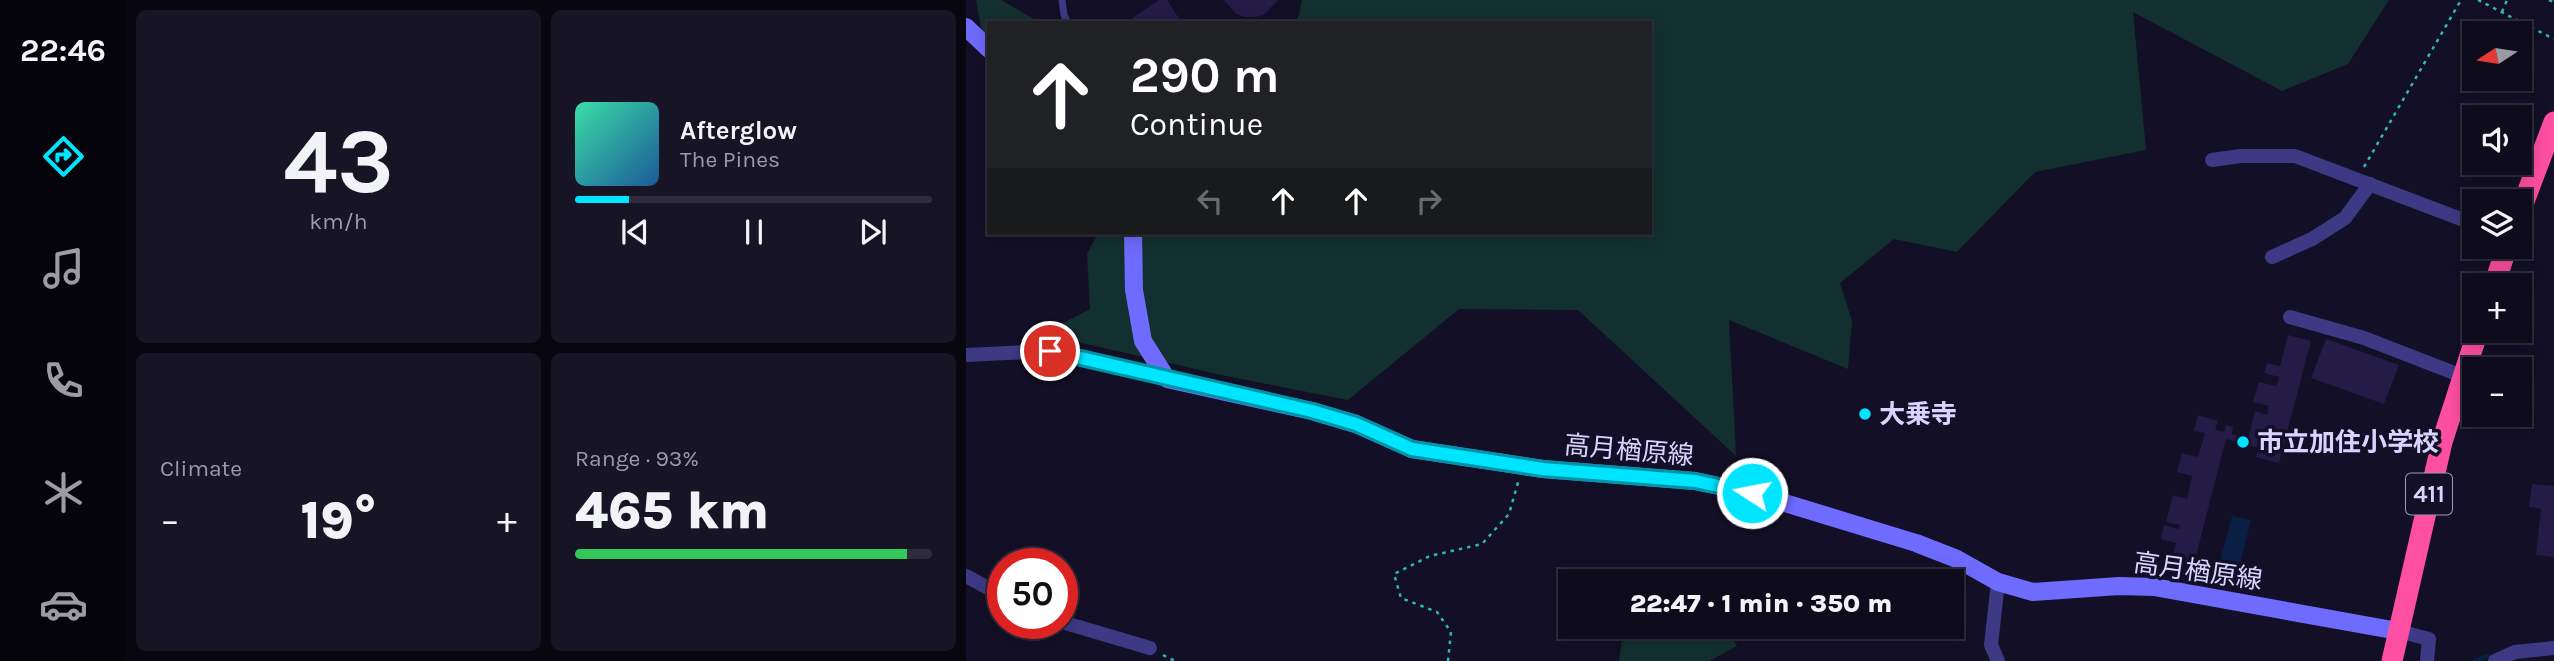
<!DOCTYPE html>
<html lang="en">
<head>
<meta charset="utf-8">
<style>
  :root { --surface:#0e0b1c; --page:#171425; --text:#f1f3f6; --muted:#9b9ba3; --line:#2e2b3b; --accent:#00e5ff }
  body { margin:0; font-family:Karla,"Noto Sans JP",sans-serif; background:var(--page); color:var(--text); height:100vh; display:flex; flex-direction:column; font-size:26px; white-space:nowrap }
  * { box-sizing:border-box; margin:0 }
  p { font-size:23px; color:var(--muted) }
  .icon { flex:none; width:38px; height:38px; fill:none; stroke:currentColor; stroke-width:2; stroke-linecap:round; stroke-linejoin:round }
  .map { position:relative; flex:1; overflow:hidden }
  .sheet { display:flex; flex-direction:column; gap:10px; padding:10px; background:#08060f; width:840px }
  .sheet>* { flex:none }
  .hud { position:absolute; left:21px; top:21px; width:665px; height:214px; border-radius:0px; box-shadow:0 4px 18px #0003,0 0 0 2px var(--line); background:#202124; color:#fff; overflow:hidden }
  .needle { width:46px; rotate:258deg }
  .buttons { position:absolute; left:1496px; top:21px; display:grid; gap:14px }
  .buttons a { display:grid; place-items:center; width:70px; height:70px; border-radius:0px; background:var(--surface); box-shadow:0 4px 18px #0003,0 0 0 2px var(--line); font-size:35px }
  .speed { position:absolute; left:21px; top:548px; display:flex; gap:14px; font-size:35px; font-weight:700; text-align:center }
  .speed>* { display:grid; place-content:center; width:91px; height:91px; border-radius:50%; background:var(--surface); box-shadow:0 4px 18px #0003,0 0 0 2px var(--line); line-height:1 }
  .speed .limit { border:10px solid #d22; background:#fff; color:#111 }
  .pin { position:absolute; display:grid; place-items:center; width:60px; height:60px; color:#fff; margin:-30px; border:4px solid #fff; border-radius:50%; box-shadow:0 2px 7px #0007 }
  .me { position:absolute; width:77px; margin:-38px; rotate:281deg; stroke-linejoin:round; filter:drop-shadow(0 0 5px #0008) }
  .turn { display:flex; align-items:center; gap:24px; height:147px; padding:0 28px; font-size:32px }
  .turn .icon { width:91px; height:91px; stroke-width:2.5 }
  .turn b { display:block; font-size:49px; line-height:60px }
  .lanes { display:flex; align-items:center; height:66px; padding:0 28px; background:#0003; justify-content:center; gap:35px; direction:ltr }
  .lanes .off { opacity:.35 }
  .big { font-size:52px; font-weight:800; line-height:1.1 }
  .sheet .widget { flex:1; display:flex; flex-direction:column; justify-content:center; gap:10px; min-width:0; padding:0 24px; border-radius:10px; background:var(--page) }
  .sheet .dial { align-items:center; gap:0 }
  .dial b { font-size:91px; line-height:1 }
  .song { display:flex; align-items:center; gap:21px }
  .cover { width:84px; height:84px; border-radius:10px; background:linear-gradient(135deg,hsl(160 70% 55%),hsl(210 70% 35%)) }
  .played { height:7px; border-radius:4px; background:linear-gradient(90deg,var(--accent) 15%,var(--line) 15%) }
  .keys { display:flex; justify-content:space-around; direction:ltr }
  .heat { display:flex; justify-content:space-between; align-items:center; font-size:38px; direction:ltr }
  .charge { height:10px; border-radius:5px; background:linear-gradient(90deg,#34c759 93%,var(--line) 0) }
  .sheet .tiles { flex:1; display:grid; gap:10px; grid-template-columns:repeat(2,1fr) }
  .trip { position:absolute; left:592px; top:569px; width:406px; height:70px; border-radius:0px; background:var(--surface); box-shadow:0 4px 18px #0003,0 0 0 2px var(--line); font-weight:800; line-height:70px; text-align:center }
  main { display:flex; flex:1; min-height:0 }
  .tabs { display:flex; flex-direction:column; width:126px; justify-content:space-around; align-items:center; background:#06040b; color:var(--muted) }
  .tabs .icon { width:49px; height:49px }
  .tabs .on { color:var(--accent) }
  .tabs b { font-size:32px; color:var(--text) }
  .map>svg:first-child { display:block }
  .green { fill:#12302f }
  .water { fill:#0a1f44 }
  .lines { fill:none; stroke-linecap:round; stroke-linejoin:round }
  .stream { stroke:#0a1f44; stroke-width:4.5 }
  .building { fill:#241b47 }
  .path { stroke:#2fb8b0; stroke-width:2.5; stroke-dasharray:3.5 5; stroke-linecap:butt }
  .lane { stroke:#3d3a85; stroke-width:7 }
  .street { stroke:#3d3a85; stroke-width:14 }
  .secondary { stroke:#6f6bff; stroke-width:18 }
  .highway { stroke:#ff4fa3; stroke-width:21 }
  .route-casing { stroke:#0095a6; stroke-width:18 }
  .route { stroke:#00e5ff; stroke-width:12 }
  .poi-dot { fill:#00e5ff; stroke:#130f26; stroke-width:2.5 }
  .labels { text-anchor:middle; stroke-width:7; stroke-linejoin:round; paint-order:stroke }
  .shield { fill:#130f26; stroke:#9e99be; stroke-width:2 }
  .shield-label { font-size:24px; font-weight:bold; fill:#d9d4ff }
  .poi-label { font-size:26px; font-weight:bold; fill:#d9d4ff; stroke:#130f26; text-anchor:start }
  .street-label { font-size:26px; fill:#d9d4ff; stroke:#130f26 }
</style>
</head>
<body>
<main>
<nav class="tabs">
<b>22:46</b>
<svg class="icon on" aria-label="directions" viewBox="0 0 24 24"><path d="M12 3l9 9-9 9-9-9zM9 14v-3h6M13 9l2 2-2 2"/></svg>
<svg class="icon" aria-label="music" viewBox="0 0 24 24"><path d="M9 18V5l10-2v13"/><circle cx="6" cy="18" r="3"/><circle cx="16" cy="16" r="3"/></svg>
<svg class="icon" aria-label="phone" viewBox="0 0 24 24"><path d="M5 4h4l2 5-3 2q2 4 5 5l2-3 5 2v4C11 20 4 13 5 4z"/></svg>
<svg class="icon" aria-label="climate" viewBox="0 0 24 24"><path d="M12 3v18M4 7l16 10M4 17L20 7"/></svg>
<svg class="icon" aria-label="car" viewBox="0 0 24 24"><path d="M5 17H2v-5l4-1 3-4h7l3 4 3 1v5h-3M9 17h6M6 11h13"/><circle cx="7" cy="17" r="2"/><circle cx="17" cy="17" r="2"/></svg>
</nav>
<section class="sheet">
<div class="tiles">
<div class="widget dial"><b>43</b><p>km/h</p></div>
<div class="widget">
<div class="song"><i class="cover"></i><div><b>Afterglow</b><p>The Pines</p></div></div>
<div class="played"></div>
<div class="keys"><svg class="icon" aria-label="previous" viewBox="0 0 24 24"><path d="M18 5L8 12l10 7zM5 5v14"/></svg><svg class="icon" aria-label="pause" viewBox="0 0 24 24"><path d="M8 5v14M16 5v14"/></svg><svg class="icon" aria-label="next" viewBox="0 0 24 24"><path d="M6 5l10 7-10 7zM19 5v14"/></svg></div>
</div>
<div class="widget"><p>Climate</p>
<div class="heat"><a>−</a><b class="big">19°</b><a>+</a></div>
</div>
<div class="widget"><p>Range · 93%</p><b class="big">465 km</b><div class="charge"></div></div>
</div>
</section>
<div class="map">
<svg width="1588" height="661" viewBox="0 0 1588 661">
  <rect width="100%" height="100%" fill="#130f26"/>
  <g class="green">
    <path d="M10,0H35L75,23H23V57L20,55Z"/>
    <path d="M336,0H1423L1382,64L1316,91L1167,12L1180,150L1069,172L991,252L928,239L874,283L886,321L882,369L763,320L770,456L612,310L493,309L382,400L260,376L68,332H80L124,309L121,254L132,233H684V23H328L333,15Z"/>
    <path d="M658,627H761L771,646L743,661H653Z"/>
  </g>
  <path class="water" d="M1266,516L1285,520L1273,568L1253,564Z"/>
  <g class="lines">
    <path class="stream" d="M1509,661L1521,656"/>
  </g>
  <g class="building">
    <path d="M193,0H201L216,23H159Z"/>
    <path d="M258,0H312L299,14L290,17H279L270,14Z"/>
    <path d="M1322,335L1345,341L1313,463L1290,457L1293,448L1260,439L1227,567L1205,561L1210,543L1195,539L1198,525L1213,529L1214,525L1200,522L1207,495L1221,499L1226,476L1211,472L1216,453L1232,457L1239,433L1228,431L1232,415L1252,421L1249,430L1258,432L1260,425L1267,427L1266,434L1282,439L1289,411L1301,415L1303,406L1287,402L1293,382L1310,386L1313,377L1298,373L1301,363L1314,366Z"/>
    <path d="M1360,339L1433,365L1418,404L1345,378Z"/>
    <path d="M1566,484L1588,486V557L1570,555L1575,509L1563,507Z"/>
  </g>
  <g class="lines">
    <g class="path">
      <path d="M1512,0L1588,39"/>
      <path d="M1583,0L1588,2"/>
      <path d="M1536,12L1541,0"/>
      <path d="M1398,167L1495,0"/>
      <path d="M197,655L209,661"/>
      <path d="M482,661L485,632L471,612L435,598L428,574L464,556L516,544L543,514L553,479"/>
    </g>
    <path class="lane" d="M96,0L98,15L102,23"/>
    <g class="street">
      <path d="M1246,160L1275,156H1329L1508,224"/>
      <path d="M1306,257L1346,239L1379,218L1404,184"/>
      <path d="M1324,317L1398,338L1496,376"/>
      <path d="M0,355L84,351L201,379"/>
      <path d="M0,576L37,596"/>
      <path d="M96,622L184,648"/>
      <path d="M1432,631L1463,639L1461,661"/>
      <path d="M1032,661L1025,645L1032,582"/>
      <path d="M1529,661L1549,652L1588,648"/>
    </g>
    <g class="secondary">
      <path d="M0,27L23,49"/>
      <path d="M167,233L168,290L177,341L201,379L346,411L390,424L446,449L577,469L729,481L786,493L950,543L991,559L1032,582L1067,592L1153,586L1188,587L1432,631"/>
    </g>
    <g class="highway">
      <path d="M1554,212L1588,122"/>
      <path d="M1528,285L1541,247"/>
      <path d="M1426,661L1476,442L1512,331"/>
    </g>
  </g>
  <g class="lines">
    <g class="route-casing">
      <path id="route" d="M84,351L346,411L390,424L446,449L577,469L729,481L786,493"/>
    </g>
    <use href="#route" class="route"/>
  </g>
  <g class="poi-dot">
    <circle cx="899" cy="414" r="7"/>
    <circle cx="1277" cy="442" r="7"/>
  </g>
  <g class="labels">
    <rect class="shield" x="1440" y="473.5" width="46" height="41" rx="5"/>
    <g class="shield-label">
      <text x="1463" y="502">411</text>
    </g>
    <g class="poi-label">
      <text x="913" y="423">大乗寺</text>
      <text x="1291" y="451">市立加住小学校</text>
    </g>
    <g class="street-label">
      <text transform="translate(663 450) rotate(5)" y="9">高月楢原線</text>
      <text transform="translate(1232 571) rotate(8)" y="9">高月楢原線</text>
    </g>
  </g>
</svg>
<div class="buttons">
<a><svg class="needle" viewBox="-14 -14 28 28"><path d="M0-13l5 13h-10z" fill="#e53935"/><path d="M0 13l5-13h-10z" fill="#9b9ba3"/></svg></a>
<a><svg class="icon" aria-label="sound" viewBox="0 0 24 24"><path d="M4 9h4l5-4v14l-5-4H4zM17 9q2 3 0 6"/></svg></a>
<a><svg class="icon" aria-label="layers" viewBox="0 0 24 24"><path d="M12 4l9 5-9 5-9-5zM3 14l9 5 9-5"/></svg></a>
<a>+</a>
<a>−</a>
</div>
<div class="speed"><div class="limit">50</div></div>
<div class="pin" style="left:84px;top:351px;background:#d93025"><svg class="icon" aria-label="arrive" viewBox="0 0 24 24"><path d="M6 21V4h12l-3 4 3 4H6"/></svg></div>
<svg class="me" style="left:786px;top:493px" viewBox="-20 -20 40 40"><circle r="17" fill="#00e5ff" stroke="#fff" stroke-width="3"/><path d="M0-11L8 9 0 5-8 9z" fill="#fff"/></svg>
<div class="trip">22:47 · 1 min · 350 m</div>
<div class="hud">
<div class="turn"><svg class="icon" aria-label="ahead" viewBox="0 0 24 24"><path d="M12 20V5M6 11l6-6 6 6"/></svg><div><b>290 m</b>Continue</div></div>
<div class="lanes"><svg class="icon off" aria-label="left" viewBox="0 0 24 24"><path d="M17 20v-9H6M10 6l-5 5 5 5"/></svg><svg class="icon" aria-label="ahead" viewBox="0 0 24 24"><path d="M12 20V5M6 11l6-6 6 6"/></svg><svg class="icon" aria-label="ahead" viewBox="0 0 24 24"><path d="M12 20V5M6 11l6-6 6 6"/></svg><svg class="icon off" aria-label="right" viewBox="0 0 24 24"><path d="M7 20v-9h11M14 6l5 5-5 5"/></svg></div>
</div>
</div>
</main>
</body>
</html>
